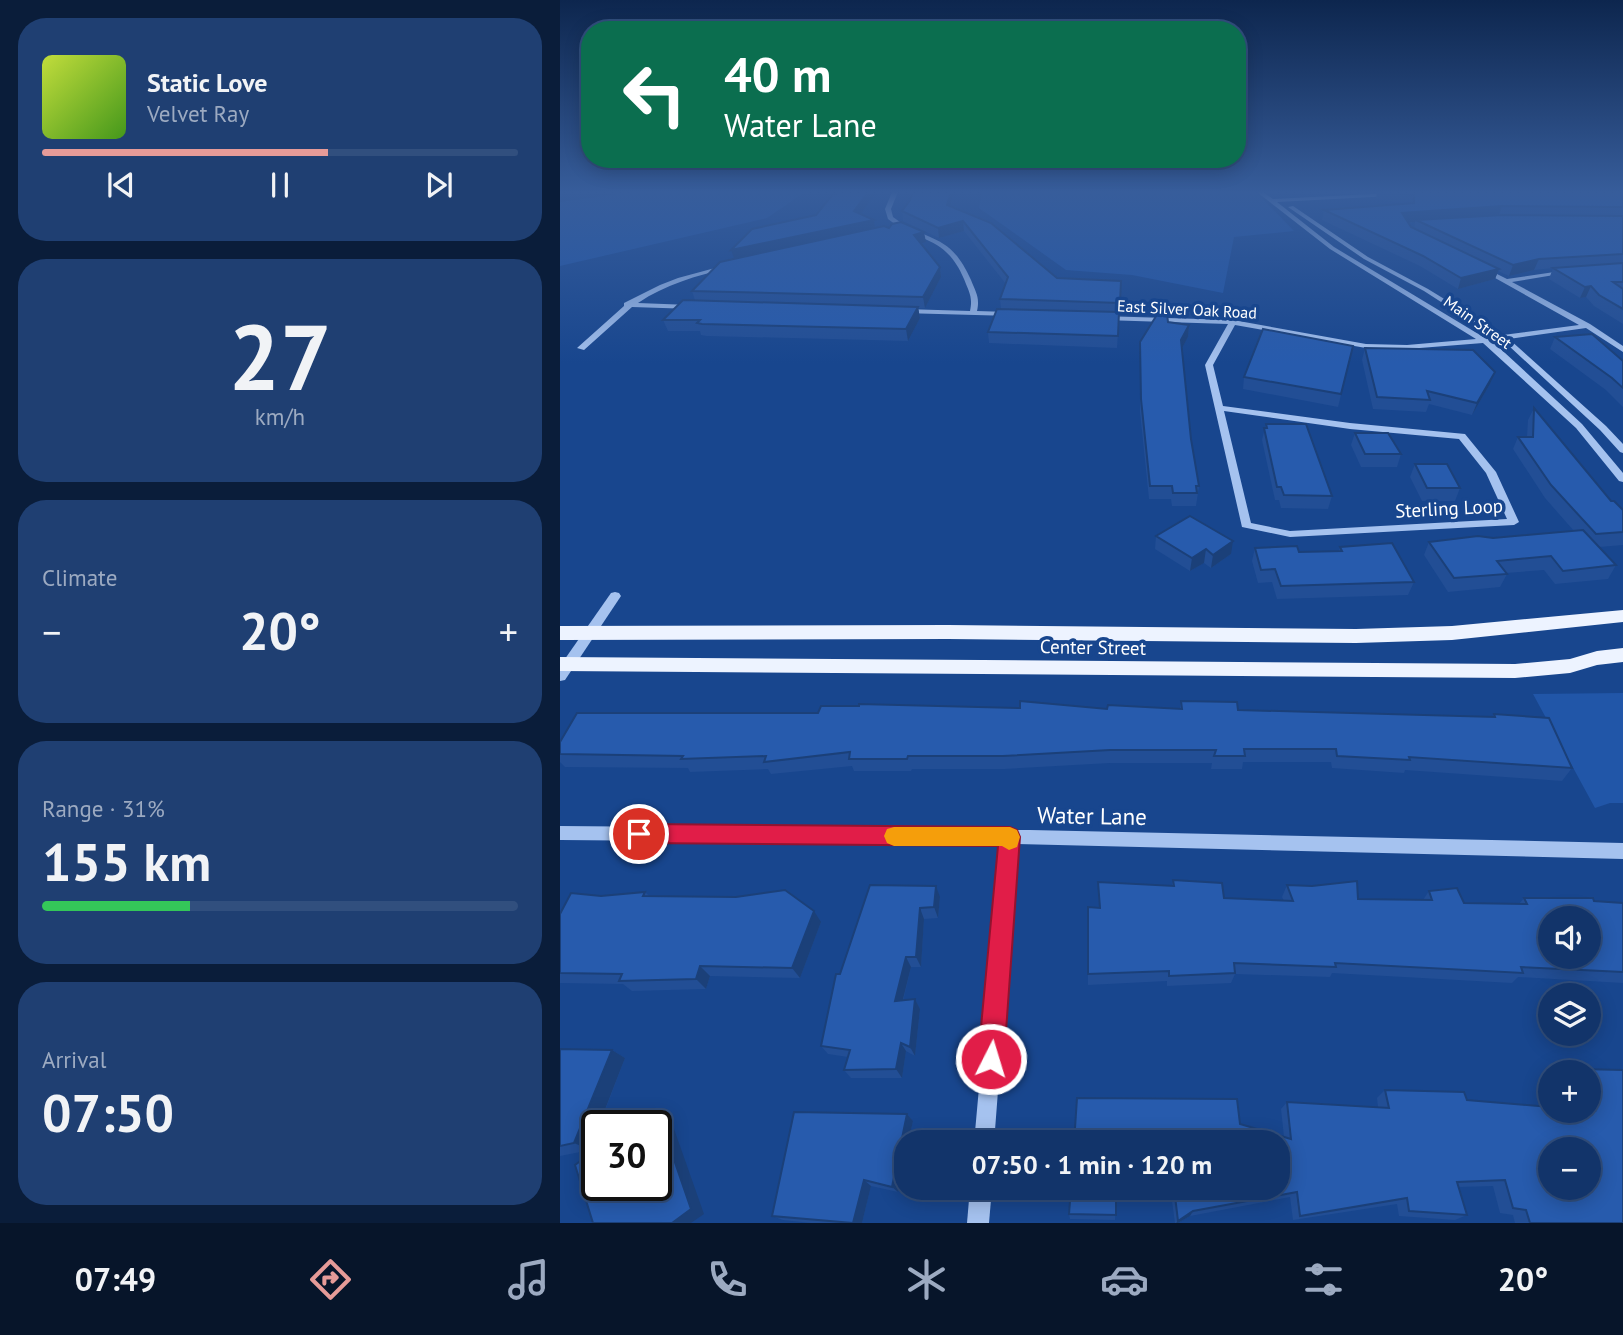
<!DOCTYPE html>
<html lang="en">
<head>
<meta charset="utf-8">
<style>
  :root { --surface:#12346a; --page:#1f3f72; --text:#f1f3f6; --muted:#9caac1; --line:#314f7e; --accent:#e69b98 }
  body { margin:0; font-family:"PT Sans",sans-serif; background:var(--page); color:var(--text); height:100vh; display:flex; flex-direction:column; font-size:26px; white-space:nowrap }
  * { box-sizing:border-box; margin:0 }
  p { font-size:23px; color:var(--muted) }
  .icon { flex:none; width:38px; height:38px; fill:none; stroke:currentColor; stroke-width:2; stroke-linecap:round; stroke-linejoin:round }
  .map { position:relative; flex:1; overflow:hidden }
  .panel { display:flex; flex-direction:column; gap:18px; padding:18px; background:#0a1d3a; width:560px }
  .panel>* { flex:none }
  .hud { position:absolute; left:21px; top:21px; width:665px; height:147px; border-radius:28px; box-shadow:0 4px 18px #0003,0 0 0 2px var(--line); background:#0b6e4f; color:#fff; overflow:hidden }
  .fabs { position:absolute; left:978px; top:906px; display:grid; gap:14px }
  .fabs a { display:grid; place-items:center; width:63px; height:63px; border-radius:50%; background:var(--surface); box-shadow:0 4px 18px #0003,0 0 0 2px var(--line); font-size:35px }
  .speed { position:absolute; left:21px; top:1110px; display:flex; gap:14px; font-size:35px; font-weight:700; text-align:center }
  .speed>* { display:grid; place-content:center; width:91px; height:91px; border-radius:50%; background:var(--surface); box-shadow:0 4px 18px #0003,0 0 0 2px var(--line); line-height:1 }
  .speed .limit { border:4px solid #111; border-radius:10px; background:#fff; color:#111 }
  .pin { position:absolute; display:grid; place-items:center; width:60px; height:60px; color:#fff; margin:-30px; border:4px solid #fff; border-radius:50%; box-shadow:0 2px 7px #0007 }
  .me { position:absolute; width:77px; margin:-38px; rotate:5deg; stroke-linejoin:round; filter:drop-shadow(0 0 5px #0008) }
  .turn { display:flex; align-items:center; gap:24px; height:147px; padding:0 28px; font-size:32px }
  .turn .icon { width:91px; height:91px; stroke-width:2.5 }
  .turn b { display:block; font-size:49px; line-height:60px }
  .big { font-size:52px; font-weight:800; line-height:1.1 }
  .panel .tile { flex:1; display:flex; flex-direction:column; justify-content:center; gap:10px; min-width:0; padding:0 24px; border-radius:28px; background:var(--page) }
  .panel .dial { align-items:center; gap:0 }
  .dial b { font-size:91px; line-height:1 }
  .song { display:flex; align-items:center; gap:21px }
  .cover { width:84px; height:84px; border-radius:10px; background:linear-gradient(135deg,hsl(70 70% 55%),hsl(100 70% 35%)) }
  .played { height:7px; border-radius:4px; background:linear-gradient(90deg,var(--accent) 60%,var(--line) 60%) }
  .keys { display:flex; justify-content:space-around; direction:ltr }
  .heat { display:flex; justify-content:space-between; align-items:center; font-size:38px; direction:ltr }
  .charge { height:10px; border-radius:5px; background:linear-gradient(90deg,#34c759 31%,var(--line) 0) }
  .trip { position:absolute; left:334px; top:1130px; width:396px; height:70px; border-radius:28px; background:var(--surface); box-shadow:0 4px 18px #0003,0 0 0 2px var(--line); font-weight:800; line-height:70px; text-align:center }
  .tab-bar { display:flex; height:112px; justify-content:space-around; align-items:center; background:#07152a; color:var(--muted) }
  .tab-bar .icon { width:49px; height:49px }
  .tab-bar .current { color:var(--accent) }
  .tab-bar b { font-size:32px; color:var(--text) }
  main { display:flex; flex:1; min-height:0 }
  .map>svg:first-child { display:block }
  .green { fill:#2156a8 }
  .lines { fill:none; stroke-linecap:round; stroke-linejoin:round }
  .minor { fill:#a5c2ef; fill-rule:evenodd }
  .major { fill:#edf3ff; fill-rule:evenodd }
  .wall { fill:#224e95; fill-rule:evenodd }
  .shaded-wall { fill:#1b4079 }
  .building { fill:#275bad; stroke:#1b4079; stroke-width:2; fill-rule:evenodd }
  .route { fill:#e11d48; stroke:#92132f; stroke-width:2 }
  .slow { fill:#f59e0b }
  .labels { text-anchor:middle; stroke-width:7; stroke-linejoin:round; paint-order:stroke }
  .far-street-label { font-size:16px; fill:#fff; stroke:#18468e }
  .street-label { font-size:19px; fill:#fff; stroke:#18468e }
  .near-street-label { font-size:23px; fill:#fff; stroke:#18468e }
</style>
</head>
<body>
<main>
<section class="panel">
<div class="tile">
<div class="song"><i class="cover"></i><div><b>Static Love</b><p>Velvet Ray</p></div></div>
<div class="played"></div>
<div class="keys"><svg class="icon" aria-label="previous" viewBox="0 0 24 24"><path d="M18 5L8 12l10 7zM5 5v14"/></svg><svg class="icon" aria-label="pause" viewBox="0 0 24 24"><path d="M8 5v14M16 5v14"/></svg><svg class="icon" aria-label="next" viewBox="0 0 24 24"><path d="M6 5l10 7-10 7zM19 5v14"/></svg></div>
</div>
<div class="tile dial"><b>27</b><p>km/h</p></div>
<div class="tile"><p>Climate</p>
<div class="heat"><a>−</a><b class="big">20°</b><a>+</a></div>
</div>
<div class="tile"><p>Range · 31%</p><b class="big">155 km</b><div class="charge"></div></div>
<div class="tile"><p>Arrival</p><b class="big">07:50</b></div>
</section>
<div class="map">
<svg width="1063" height="1223" viewBox="0 0 1063 1223">
  <rect width="100%" height="100%" fill="#18468e"/>
  <g class="green">
    <path d="M73,192H245L207,218L0,266V202Z"/>
    <path d="M422,192H696L734,231L674,237L663,293L572,275L506,270L419,208Z"/>
    <path d="M1063,693V803H1050L1035,808L973,694Z"/>
  </g>
  <g class="lines">
    <g class="minor">
      <path d="M332,192H338L331,209L333,217C369,244 389,231 411,280C416,293 420,297 417,311L449,312H452V316L342,313L341,311L345,309L410,311C413,297 409,292 404,279C385,235 361,244 328,219L325,209Z"/>
      <path d="M697,192H703L713,199L833,193L831,196L717,202L774,247L925,338L934,336L864,291L804,259L728,207L733,206L808,257L868,289L943,335L1019,325L919,269V267H923L947,279L1008,270V272L1006,273L952,282L1030,324L1063,346V352L1026,328L949,339L1046,426L1063,444V453L1060,452L1040,430L949,346L940,340L932,341L1022,424L1063,473V482L1059,481L1016,428L923,343L847,349L806,348L675,325L653,365L663,406L790,423L905,434L936,472L959,522L954,525L730,537L682,527L645,365L668,324L544,320H541V316L673,320L806,344L847,345L916,339L770,249ZM664,411L790,429L899,439L926,473L947,519L730,531L691,523Z"/>
      <path d="M166,265L169,267L168,268C136,276 106,284 78,303L130,305H133V309L72,307L24,350L17,348L64,306V303L100,285L118,278Z"/>
      <path d="M55,592L59,593L61,596L5,680L0,681V666L51,593Z"/>
      <path d="M0,826L470,830L1063,843V859L457,844L434,1143H414L441,844L0,840Z"/>
      <path d="M410,1188H432L429,1223H407Z"/>
    </g>
    <g class="major">
      <path d="M1063,610V622L892,640L796,643L388,639L0,640V626L388,625L796,629L892,626Z"/>
      <path d="M1063,648V662L1037,665L1010,673L955,678L0,671V657L955,664L1010,659L1037,651Z"/>
    </g>
  </g>
  <g class="wall">
    <path d="M353,192H394L391,206L497,278L561,281L557,348L429,343L428,332L441,309L440,299L446,284L404,231L379,238L343,221L342,211L350,200Z"/>
    <path d="M767,192H1063V324L1034,306L1026,297L1020,298L989,279L993,268L974,270L949,276L938,271L935,279L898,289L860,266L762,220L764,210L848,204L816,199L817,193L779,194ZM855,222L854,229L851,227L848,223Z"/>
    <path d="M276,194L315,228H329L366,242L361,243L380,267L381,277L365,308H358L360,318L348,341L147,336L141,335L140,331H108L103,320L135,300L132,291L174,259L256,215Z"/>
    <path d="M608,322L629,325L628,337L622,348L631,439L639,486L636,506H612L611,499H589L580,412V342Z"/>
    <path d="M995,337L1063,361V407L1046,390L990,349Z"/>
    <path d="M793,346L778,407L683,389L684,377Z"/>
    <path d="M805,348L935,372L930,384L912,415L869,404L866,412L813,409L802,360Z"/>
    <path d="M974,408L1051,501L1063,510V545L1039,547L1056,565L1048,579L995,584L984,570L946,573L947,574L940,587L888,592L864,555L869,542L1014,531L985,498L953,449L958,437H967L968,420Z"/>
    <path d="M706,424L772,496L768,509L721,508L719,500H715L702,440Z"/>
    <path d="M795,433L841,454L837,467H801L791,445Z"/>
    <path d="M855,464L900,488L895,501H862L850,477Z"/>
    <path d="M596,536L671,554L651,568L644,563L630,571L595,549Z"/>
    <path d="M780,547L854,582L848,595L717,599L712,582L698,583L692,561L695,548L739,552L779,551Z"/>
    <path d="M621,701L678,710L932,717L934,714L1012,768L1002,781L845,770L844,773L772,768L771,762H683L682,769H651L652,763H550L444,769H352L351,771H294L292,766L211,774L208,769L130,772L128,768L5,767L0,762V742L258,713L460,708L620,709Z"/>
    <path d="M613,880L664,898L724,901L722,897L727,885L798,899L863,900L869,891L904,903L959,904L964,898L1063,903V983L958,977L952,983L772,973L770,977L675,974L671,983L607,986V981L528,985V907L539,908L538,882L612,886Z"/>
    <path d="M310,885L380,897L378,918L364,919L361,967H351L343,1001L355,999L360,1009L355,1056L346,1051L342,1078H291L284,1070L288,1057L268,1054L261,1046L280,974Z"/>
    <path d="M85,892L89,896L261,922L240,978L150,976L146,989L72,991L63,984L0,983V914L41,896Z"/>
    <path d="M0,1049L52,1050L65,1058L30,1150L0,1156Z"/>
    <path d="M1021,1069L1063,1070V1223H955L953,1215L940,1213L933,1186L898,1187L907,1215L895,1220L839,1216L837,1204L733,1220L730,1197L630,1216L618,1223H615L612,1201L556,1197L555,1220L510,1219L509,1214L680,1124L724,1137L721,1109L727,1102L818,1107L817,1098L825,1090L907,1100L1029,1111V1073H1015Z"/>
    <path d="M347,1114L353,1121L348,1143H346L338,1192L311,1186L302,1223H251L223,1220L212,1216Z"/>
  </g>
  <g class="shaded-wall">
    <path d="M308,192H316L296,221L294,211Z"/>
    <path d="M391,192H394L388,214L387,205Z"/>
    <path d="M942,206L939,215L856,220L855,222L839,223L842,213Z"/>
    <path d="M314,220L315,230L175,261L171,250Z"/>
    <path d="M403,221L404,231L379,238L378,228Z"/>
    <path d="M364,232L366,242L355,245L354,235Z"/>
    <path d="M979,259L974,270L949,276L953,265Z"/>
    <path d="M380,267L381,277L365,308L363,297Z"/>
    <path d="M939,269L935,279L898,289L901,278Z"/>
    <path d="M1031,286L1026,297L1020,298L1025,287Z"/>
    <path d="M358,307L360,318L348,341L346,329Z"/>
    <path d="M629,325L628,337L620,352L621,340Z"/>
    <path d="M935,372L930,384L912,415L917,403Z"/>
    <path d="M673,541L671,554L651,568L653,555Z"/>
    <path d="M646,549L644,563L630,571L632,558Z"/>
    <path d="M376,886L380,897L378,918L374,907Z"/>
    <path d="M360,908L364,919L361,967L356,957Z"/>
    <path d="M254,911L261,922L240,978L232,968Z"/>
    <path d="M346,957L351,967L340,1011L335,1001Z"/>
    <path d="M140,966L150,976L146,989L136,979Z"/>
    <path d="M355,999L360,1009L355,1056L350,1047Z"/>
    <path d="M341,1043L346,1051L342,1078L336,1069Z"/>
    <path d="M52,1050L65,1058L39,1125H37V1132L30,1150L14,1143Z"/>
    <path d="M347,1114L353,1121L348,1143H346V1152L338,1192L332,1187Z"/>
    <path d="M100,1119L113,1126L144,1214L131,1223H112Z"/>
    <path d="M304,1180L311,1186L302,1223H293Z"/>
    <path d="M633,1211L630,1216L618,1223H616L618,1221Z"/>
  </g>
  <g class="building">
    <path d="M277,192H308L294,211L314,220L171,250L192,229L256,215L273,194H276Z"/>
    <path d="M353,192H391L387,205L431,223L497,278L561,281L560,303L440,299L448,277L403,221L378,228L342,211L350,200Z"/>
    <path d="M833,192H1063V207L942,206L842,213L851,227L939,269L901,278L863,256L764,210L854,203V195Z"/>
    <path d="M943,215L1063,216V254L979,259L953,265L856,220Z"/>
    <path d="M341,222L364,232L354,235L380,267L363,297L132,291L160,262L324,226L329,228L332,224Z"/>
    <path d="M1063,263V282H1053L1063,289V309L1039,295L1031,286L1025,287L993,268Z"/>
    <path d="M123,300L358,307L346,329L142,324L137,323L140,320H103Z"/>
    <path d="M437,309L559,312L558,336L428,332Z"/>
    <path d="M598,313L607,314L608,322L629,325L621,340L631,439L639,486H636L637,493H613L612,486H590L581,399L580,342Z"/>
    <path d="M703,329L793,346L781,394L684,377Z"/>
    <path d="M1032,334L1063,361V388L1052,378L995,337Z"/>
    <path d="M805,348L913,350L935,372L917,403L867,391L870,400L817,397Z"/>
    <path d="M974,408L1051,501H1054L1063,510V532L1036,534L991,485L958,437H973Z"/>
    <path d="M706,424H746L772,496L724,495L721,487H717L704,428H707Z"/>
    <path d="M795,433H828L841,454H805Z"/>
    <path d="M855,464H887L900,488H867Z"/>
    <path d="M630,516L673,541L653,555L646,549L632,558L596,536Z"/>
    <path d="M1023,530L1056,565L1003,571L991,556L937,561L947,574L894,578L869,542L918,536L933,538Z"/>
    <path d="M832,543L854,582L721,586L715,569L701,570L695,548L737,546L739,552L782,551L780,547Z"/>
    <path d="M460,701L547,709L548,705L622,709L621,701L677,702L678,710L935,717L934,714L989,718L1012,768L849,757L850,760L777,756L776,749H684L685,756H654L656,750H550L443,756H348L347,759H289L290,752L204,762L206,756L121,759L123,756L0,754V742L17,713H258L261,706H299V704L460,708Z"/>
    <path d="M613,880L662,883L664,898L733,901L727,885L752,886L797,881L798,899L872,900L869,891L897,888L904,903L967,904L964,898H1033L1034,901L1063,903V972L961,967L963,973L775,963L776,967L674,963L675,973L609,976V971L528,974V907L540,908L538,882L614,886ZM990,919H1029V957H990Z"/>
    <path d="M310,885L376,886L374,907L360,908L356,957H346L335,1001L355,999L350,1047L341,1043L336,1069L284,1070L290,1050L261,1046L276,974H280Z"/>
    <path d="M225,890L254,911L232,968L140,966L136,979L59,981L62,974L0,973V914L11,893L41,896L85,892L83,896L176,897Z"/>
    <path d="M0,1049L52,1050L14,1143L0,1146Z"/>
    <path d="M1021,1069L1063,1070V1223H970L966,1210L953,1208L945,1180L897,1182L907,1215L849,1211L847,1198L740,1216L737,1192L633,1211L618,1221L615,1196L556,1191V1215L509,1214L511,1188H718V1143H514L517,1098L677,1099L680,1124L731,1139L727,1102L829,1108L825,1090L904,1092L907,1100L990,1107V1111H1035L1029,1092V1073H1023ZM990,1150H1029V1188H990Z"/>
    <path d="M234,1112L347,1114L332,1187L304,1180L293,1223L212,1216Z"/>
    <path d="M100,1119L131,1209L112,1223H33L15,1165L37,1149V1185H96V1125H93Z"/>
  </g>
  <linearGradient id="sky" x2="0" y2="1"><stop stop-color="#0d264e"/><stop offset="0.53" stop-color="#375d9b"/><stop offset="1" stop-color="#375d9b" stop-opacity="0"/></linearGradient>
  <rect width="1063" height="363" fill="url(#sky)"/>
  <path class="route" d="M79,824L450,827L457,830L460,837L444,1059L440,1068L431,1072L422,1068L418,1059L438,846L79,843L72,840L69,834L72,827Z"/>
  <path class="slow" d="M334,827H450L457,830L460,837L457,847L449,850L442,846H334L327,843L324,836L327,829Z"/>
  <g class="labels">
    <g class="far-street-label">
      <text transform="translate(627 309) rotate(3)" y="6">East Silver Oak Road</text>
      <text transform="translate(918 322) rotate(35)" y="6">Main Street</text>
    </g>
    <g class="street-label">
      <text transform="translate(889 508) rotate(-3)" y="7">Sterling Loop</text>
      <text transform="translate(533 647) rotate(1)" y="7">Center Street</text>
    </g>
    <g class="near-street-label">
      <text transform="translate(532 816) rotate(1)" y="8">Water Lane</text>
    </g>
  </g>
</svg>
<div class="fabs">
<a><svg class="icon" aria-label="sound" viewBox="0 0 24 24"><path d="M4 9h4l5-4v14l-5-4H4zM17 9q2 3 0 6"/></svg></a>
<a><svg class="icon" aria-label="layers" viewBox="0 0 24 24"><path d="M12 4l9 5-9 5-9-5zM3 14l9 5 9-5"/></svg></a>
<a>+</a>
<a>−</a>
</div>
<div class="speed"><div class="limit">30</div></div>
<div class="pin" style="left:79px;top:834px;background:#d93025"><svg class="icon" aria-label="arrive" viewBox="0 0 24 24"><path d="M6 21V4h12l-3 4 3 4H6"/></svg></div>
<svg class="me" style="left:431px;top:1059px" viewBox="-20 -20 40 40"><circle r="17" fill="#e11d48" stroke="#fff" stroke-width="3"/><path d="M0-11L8 9 0 5-8 9z" fill="#fff"/></svg>
<div class="trip">07:50 · 1 min · 120 m</div>
<div class="hud">
<div class="turn"><svg class="icon" aria-label="left" viewBox="0 0 24 24"><path d="M17 20v-9H6M10 6l-5 5 5 5"/></svg><div><b>40 m</b>Water Lane</div></div>
</div>
</div>
</main>
<nav class="tab-bar">
<b>07:49</b>
<svg class="icon current" aria-label="directions" viewBox="0 0 24 24"><path d="M12 3l9 9-9 9-9-9zM9 14v-3h6M13 9l2 2-2 2"/></svg>
<svg class="icon" aria-label="music" viewBox="0 0 24 24"><path d="M9 18V5l10-2v13"/><circle cx="6" cy="18" r="3"/><circle cx="16" cy="16" r="3"/></svg>
<svg class="icon" aria-label="phone" viewBox="0 0 24 24"><path d="M5 4h4l2 5-3 2q2 4 5 5l2-3 5 2v4C11 20 4 13 5 4z"/></svg>
<svg class="icon" aria-label="climate" viewBox="0 0 24 24"><path d="M12 3v18M4 7l16 10M4 17L20 7"/></svg>
<svg class="icon" aria-label="car" viewBox="0 0 24 24"><path d="M5 17H2v-5l4-1 3-4h7l3 4 3 1v5h-3M9 17h6M6 11h13"/><circle cx="7" cy="17" r="2"/><circle cx="17" cy="17" r="2"/></svg>
<svg class="icon" aria-label="filters" viewBox="0 0 24 24"><path d="M4 7h16M4 17h16"/><circle cx="9" cy="7" r="2"/><circle cx="15" cy="17" r="2"/></svg>
<b>20°</b>
</nav>
</body>
</html>
